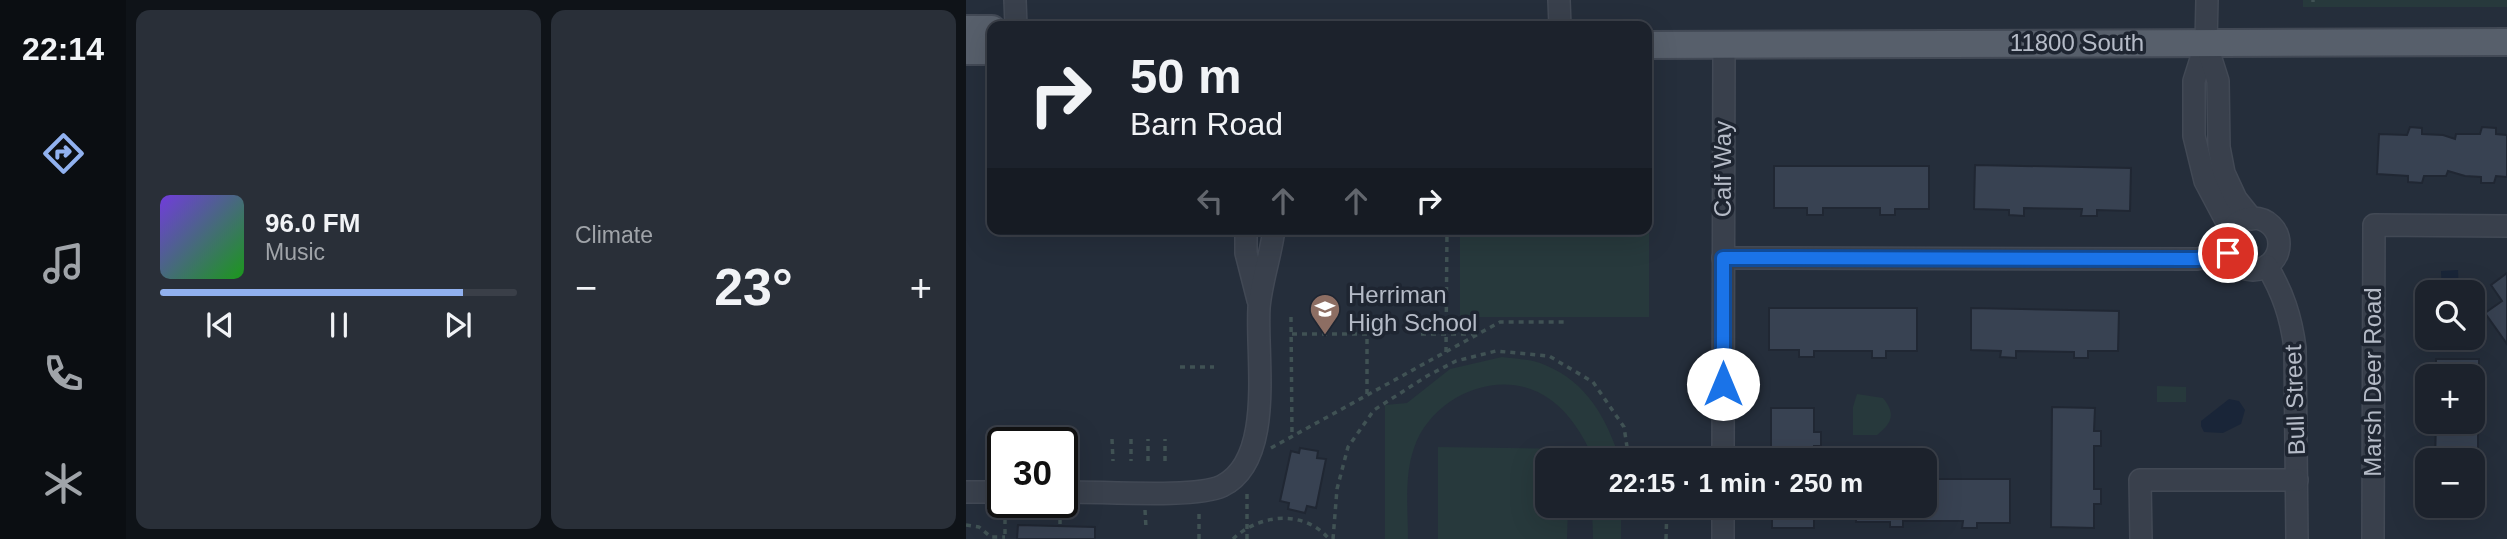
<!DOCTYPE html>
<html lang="en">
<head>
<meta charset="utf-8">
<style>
  :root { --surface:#1c222c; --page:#292f38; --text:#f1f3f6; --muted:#a0a4a9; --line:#3a3f48; --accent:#91b1ef }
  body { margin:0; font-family:Arial,sans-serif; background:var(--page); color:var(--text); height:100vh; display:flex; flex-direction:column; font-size:26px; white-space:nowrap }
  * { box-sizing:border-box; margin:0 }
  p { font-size:23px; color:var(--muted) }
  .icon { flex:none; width:38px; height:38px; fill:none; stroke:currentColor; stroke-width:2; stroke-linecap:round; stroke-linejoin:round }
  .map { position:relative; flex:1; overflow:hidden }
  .side { display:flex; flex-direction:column; gap:10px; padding:10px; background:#0f1318; width:840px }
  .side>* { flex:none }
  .hud { position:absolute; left:21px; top:21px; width:665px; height:214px; border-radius:14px; box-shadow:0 7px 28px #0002,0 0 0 2px var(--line); background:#1c222c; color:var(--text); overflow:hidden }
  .fabs { position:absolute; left:1449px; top:280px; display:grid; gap:14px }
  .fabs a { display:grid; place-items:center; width:70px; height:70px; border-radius:14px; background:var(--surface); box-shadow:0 7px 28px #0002,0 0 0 2px var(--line); font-size:35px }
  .speed { position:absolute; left:21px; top:427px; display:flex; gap:14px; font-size:35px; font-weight:700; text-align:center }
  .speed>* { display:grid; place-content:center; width:91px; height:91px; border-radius:50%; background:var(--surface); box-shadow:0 7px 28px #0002,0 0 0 2px var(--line); line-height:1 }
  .speed .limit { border:4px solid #111; border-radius:10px; background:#fff; color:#111 }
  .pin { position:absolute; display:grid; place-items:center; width:60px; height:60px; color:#fff; margin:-30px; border:4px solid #fff; border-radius:50%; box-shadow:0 2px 7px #0007 }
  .me { position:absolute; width:77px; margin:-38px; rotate:0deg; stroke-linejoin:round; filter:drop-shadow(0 0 5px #0008) }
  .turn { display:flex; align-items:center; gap:24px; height:147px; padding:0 28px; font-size:32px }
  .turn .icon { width:91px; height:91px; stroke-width:2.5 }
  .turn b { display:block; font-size:49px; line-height:60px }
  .lanes { display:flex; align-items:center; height:66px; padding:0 28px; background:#0003; justify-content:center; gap:35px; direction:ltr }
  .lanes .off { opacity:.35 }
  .big { font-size:52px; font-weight:600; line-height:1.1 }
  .side .card { flex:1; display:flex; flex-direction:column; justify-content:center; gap:10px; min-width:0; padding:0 24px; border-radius:14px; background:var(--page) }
  .song { display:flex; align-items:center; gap:21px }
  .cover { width:84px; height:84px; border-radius:10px; background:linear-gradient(135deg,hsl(260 70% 55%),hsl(120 70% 35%)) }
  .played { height:7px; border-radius:4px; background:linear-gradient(90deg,var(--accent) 85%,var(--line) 85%) }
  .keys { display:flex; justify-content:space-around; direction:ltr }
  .heat { display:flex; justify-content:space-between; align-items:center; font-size:38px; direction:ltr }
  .side .tiles { flex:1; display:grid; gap:10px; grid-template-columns:repeat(2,1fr) }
  .trip { position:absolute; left:569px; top:448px; width:402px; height:70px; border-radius:14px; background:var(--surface); box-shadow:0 7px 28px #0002,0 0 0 2px var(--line); font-weight:600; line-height:70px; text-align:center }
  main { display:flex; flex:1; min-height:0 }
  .tabs { display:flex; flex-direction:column; width:126px; justify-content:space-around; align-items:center; background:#0b0e12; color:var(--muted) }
  .tabs .icon { width:49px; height:49px }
  .tabs .current { color:var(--accent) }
  .tabs b { font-size:32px; color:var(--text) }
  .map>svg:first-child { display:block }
  .green { fill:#27393c }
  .water { fill:#192538 }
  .building { fill:#384252; stroke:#202733; stroke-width:2 }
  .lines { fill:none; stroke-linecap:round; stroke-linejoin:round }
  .minor-casing { stroke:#424955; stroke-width:24 }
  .major-casing { stroke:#424955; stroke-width:30 }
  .path { stroke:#405254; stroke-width:3.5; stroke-dasharray:5 5; stroke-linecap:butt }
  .minor { stroke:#39404c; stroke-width:21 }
  .major { stroke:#575f6b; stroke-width:26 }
  .route-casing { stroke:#114b97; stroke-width:18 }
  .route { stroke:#1a73e8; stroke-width:12 }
  .labels { text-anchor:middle; stroke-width:7; stroke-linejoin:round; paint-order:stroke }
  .street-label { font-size:24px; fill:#b5bbc7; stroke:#1e2531 }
  .poi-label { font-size:24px; fill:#b5bbc7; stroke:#1e2531; text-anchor:start }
</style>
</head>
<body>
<main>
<nav class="tabs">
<b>22:14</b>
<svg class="icon current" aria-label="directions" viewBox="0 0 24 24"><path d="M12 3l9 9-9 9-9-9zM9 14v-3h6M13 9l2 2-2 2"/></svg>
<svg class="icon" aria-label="music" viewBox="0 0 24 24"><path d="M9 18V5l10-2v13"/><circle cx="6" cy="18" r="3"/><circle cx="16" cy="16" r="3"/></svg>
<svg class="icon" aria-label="phone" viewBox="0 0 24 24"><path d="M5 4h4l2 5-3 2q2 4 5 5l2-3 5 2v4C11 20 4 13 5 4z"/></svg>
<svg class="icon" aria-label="climate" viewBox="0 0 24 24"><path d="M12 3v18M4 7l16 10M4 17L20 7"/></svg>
</nav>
<section class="side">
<div class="tiles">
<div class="card">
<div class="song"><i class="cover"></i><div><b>96.0 FM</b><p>Music</p></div></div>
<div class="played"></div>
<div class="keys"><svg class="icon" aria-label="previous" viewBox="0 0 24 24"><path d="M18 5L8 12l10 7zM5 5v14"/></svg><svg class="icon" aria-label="pause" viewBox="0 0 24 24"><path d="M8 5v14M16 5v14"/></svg><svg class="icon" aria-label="next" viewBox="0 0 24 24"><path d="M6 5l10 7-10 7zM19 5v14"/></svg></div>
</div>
<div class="card"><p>Climate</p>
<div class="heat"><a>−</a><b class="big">23°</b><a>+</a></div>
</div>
</div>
</section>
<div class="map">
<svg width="1541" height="539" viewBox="0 0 1541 539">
  <rect width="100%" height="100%" fill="#252e3b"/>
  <g class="green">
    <rect x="1337" y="0" width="204" height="7"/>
    <path d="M681,130H683V317H494V229H681Z"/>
    <path d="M536,357C550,359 567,359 579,365C621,382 641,419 654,460H626V455C616,434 604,414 585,400C537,364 466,395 448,448C438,476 442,510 442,539H419V405L441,403L484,369Z"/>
    <path d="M1191,386L1220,387V402H1191Z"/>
    <path d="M891,394L917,398C930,414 926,423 911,435H887V407Z"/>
    <path d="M472,447L602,449V460H581V506H602L601,539H472Z"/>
    <path d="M626,506H655V539H627Z"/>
  </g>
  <g class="water">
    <path d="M1492,270L1493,292H1476L1475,271Z"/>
    <path d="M1263,399L1273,401L1279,410L1275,424L1257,433L1238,432L1235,426V421Z"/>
  </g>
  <g class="building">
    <path d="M1444,127L1456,128V134L1477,135L1489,139L1490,134H1514L1516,127L1530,128V134L1541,135V177L1530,176L1528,183H1515V177L1499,176L1482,171L1480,176H1458L1456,183L1442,182V176L1411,174L1413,134L1441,135Z"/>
    <path d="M1009,165L1165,168L1164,211L1131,210V216H1115L1116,209L1058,208V216L1043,215V210L1008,209Z"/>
    <path d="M808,166H963V209H929V215H914V208H857V215H841V208H808Z"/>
    <path d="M1541,273V344L1519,313L1536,301L1525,285Z"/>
    <path d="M803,308H951V351H920V358H906V351H848V357H833V350H803Z"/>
    <path d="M1005,308L1153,311L1152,351H1122V358H1108V352L1050,351V358L1034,357L1035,351L1005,350Z"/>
    <rect x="1470" y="359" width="43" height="17"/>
    <path d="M1086,407L1129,408L1128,431H1135V446H1128V489H1135V504H1128V528L1085,527Z"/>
    <path d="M805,408H848V432H855V446H848V460H805Z"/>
    <path d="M1470,422H1512V460H1469Z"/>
    <path d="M334,448L352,451L351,458L360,459L350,508L341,506L339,513L322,509L323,503L314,501L325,451L333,453Z"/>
    <path d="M959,479H1044V523H1011V528H996L997,521H937V527H924V522H890V506H959Z"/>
    <rect x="806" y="506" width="42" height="22"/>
    <path d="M52,525L129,527V539H51Z"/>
  </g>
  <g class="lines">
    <g class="minor-casing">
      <g id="minor">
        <path d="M49,0L50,26"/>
        <path d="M593,0L594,26"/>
        <path d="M1241,0L1240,43L1228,81V136L1239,181L1265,230"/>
        <path d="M1240,43L1252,81L1253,147L1258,173L1270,199L1286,219"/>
        <circle cx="1287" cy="244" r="26"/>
        <path d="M280,229V253L292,300"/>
        <path d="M757,258L1231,259L1262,253"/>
        <path d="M1301,266C1317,293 1325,317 1329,348L1331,539"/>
        <path d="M757,460L758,45"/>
        <path d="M0,492H37"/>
        <path d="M96,492C131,491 229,499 256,486C309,460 290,358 293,308C295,282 305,255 308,229"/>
        <path d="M757,539V506"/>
        <path d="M1175,539L1174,480H1331"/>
        <path d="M1407,539L1408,225L1541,226"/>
      </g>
    </g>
    <g class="major-casing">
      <g id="major">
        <path d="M0,29H26"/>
        <path d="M681,45L1541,42"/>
        <path d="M0,51H18L26,45"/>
      </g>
    </g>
    <g class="path">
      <path d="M1347,0V2"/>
      <path d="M468,313V334"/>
      <path d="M325,317L326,437"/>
      <path d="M326,334H401V395"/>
      <path d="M455,334H511"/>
      <path d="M480,352L481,229"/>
      <path d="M214,367H248"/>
      <path d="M146,439L147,461"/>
      <path d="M165,439V461"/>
      <path d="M305,448L534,322H599"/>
      <path d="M182,461V439"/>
      <path d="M199,461V439"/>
      <path d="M39,509V536"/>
      <path d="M94,509V526"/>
      <path d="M179,510L180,528"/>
      <path d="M0,525L13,527L25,537H39"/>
      <path d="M233,539V510"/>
      <path d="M267,539C293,514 338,509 363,539"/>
      <path d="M281,539V490"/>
      <path d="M367,539L371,489L382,447L408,410L461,376L490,361L530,351L583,356L627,382L658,427L663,460"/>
      <path d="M700,539L701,506"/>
    </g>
    <use href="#minor" class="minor"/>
    <use href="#major" class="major"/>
  </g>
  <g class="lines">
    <g class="route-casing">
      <path id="route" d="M757,384V258L1231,259L1262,253"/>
    </g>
    <use href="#route" class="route"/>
  </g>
  <defs>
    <g id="school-pin" transform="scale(1.575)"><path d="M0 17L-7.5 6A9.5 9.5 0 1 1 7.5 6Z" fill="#8d6e63" stroke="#1e2531"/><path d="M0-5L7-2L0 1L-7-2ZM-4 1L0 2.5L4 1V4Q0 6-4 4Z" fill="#fff"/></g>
  </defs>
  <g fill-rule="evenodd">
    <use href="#school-pin" x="359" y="309"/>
  </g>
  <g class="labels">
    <g class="street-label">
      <text x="1111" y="51">11800 South</text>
      <text transform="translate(757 169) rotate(-90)" y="8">Calf Way</text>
      <text transform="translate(1407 382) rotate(-90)" y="8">Marsh Deer Road</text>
      <text transform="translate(1329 400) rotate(-92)" y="8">Bull Street</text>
    </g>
    <g class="poi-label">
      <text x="382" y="303">Herriman<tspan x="382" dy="28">High School</tspan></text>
    </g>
  </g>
</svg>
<div class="fabs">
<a><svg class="icon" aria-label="search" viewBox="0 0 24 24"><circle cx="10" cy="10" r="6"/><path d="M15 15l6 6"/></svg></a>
<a>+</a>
<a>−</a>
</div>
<div class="speed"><div class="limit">30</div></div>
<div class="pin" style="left:1262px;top:253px;background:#d93025"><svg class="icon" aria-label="arrive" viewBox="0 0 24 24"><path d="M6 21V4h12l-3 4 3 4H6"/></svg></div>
<svg class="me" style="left:757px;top:384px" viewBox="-20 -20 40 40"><circle r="19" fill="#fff"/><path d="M0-13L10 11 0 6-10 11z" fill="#1a73e8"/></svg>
<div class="trip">22:15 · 1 min · 250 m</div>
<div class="hud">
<div class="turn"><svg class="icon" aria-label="right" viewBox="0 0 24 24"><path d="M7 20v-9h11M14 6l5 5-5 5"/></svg><div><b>50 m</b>Barn Road</div></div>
<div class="lanes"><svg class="icon off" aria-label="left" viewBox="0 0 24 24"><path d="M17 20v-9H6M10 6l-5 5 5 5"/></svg><svg class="icon off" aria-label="ahead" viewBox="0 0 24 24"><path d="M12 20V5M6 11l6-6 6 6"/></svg><svg class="icon off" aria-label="ahead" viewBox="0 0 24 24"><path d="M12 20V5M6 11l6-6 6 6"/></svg><svg class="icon" aria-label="right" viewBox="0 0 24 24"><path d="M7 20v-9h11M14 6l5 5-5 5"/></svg></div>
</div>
</div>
</main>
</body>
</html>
